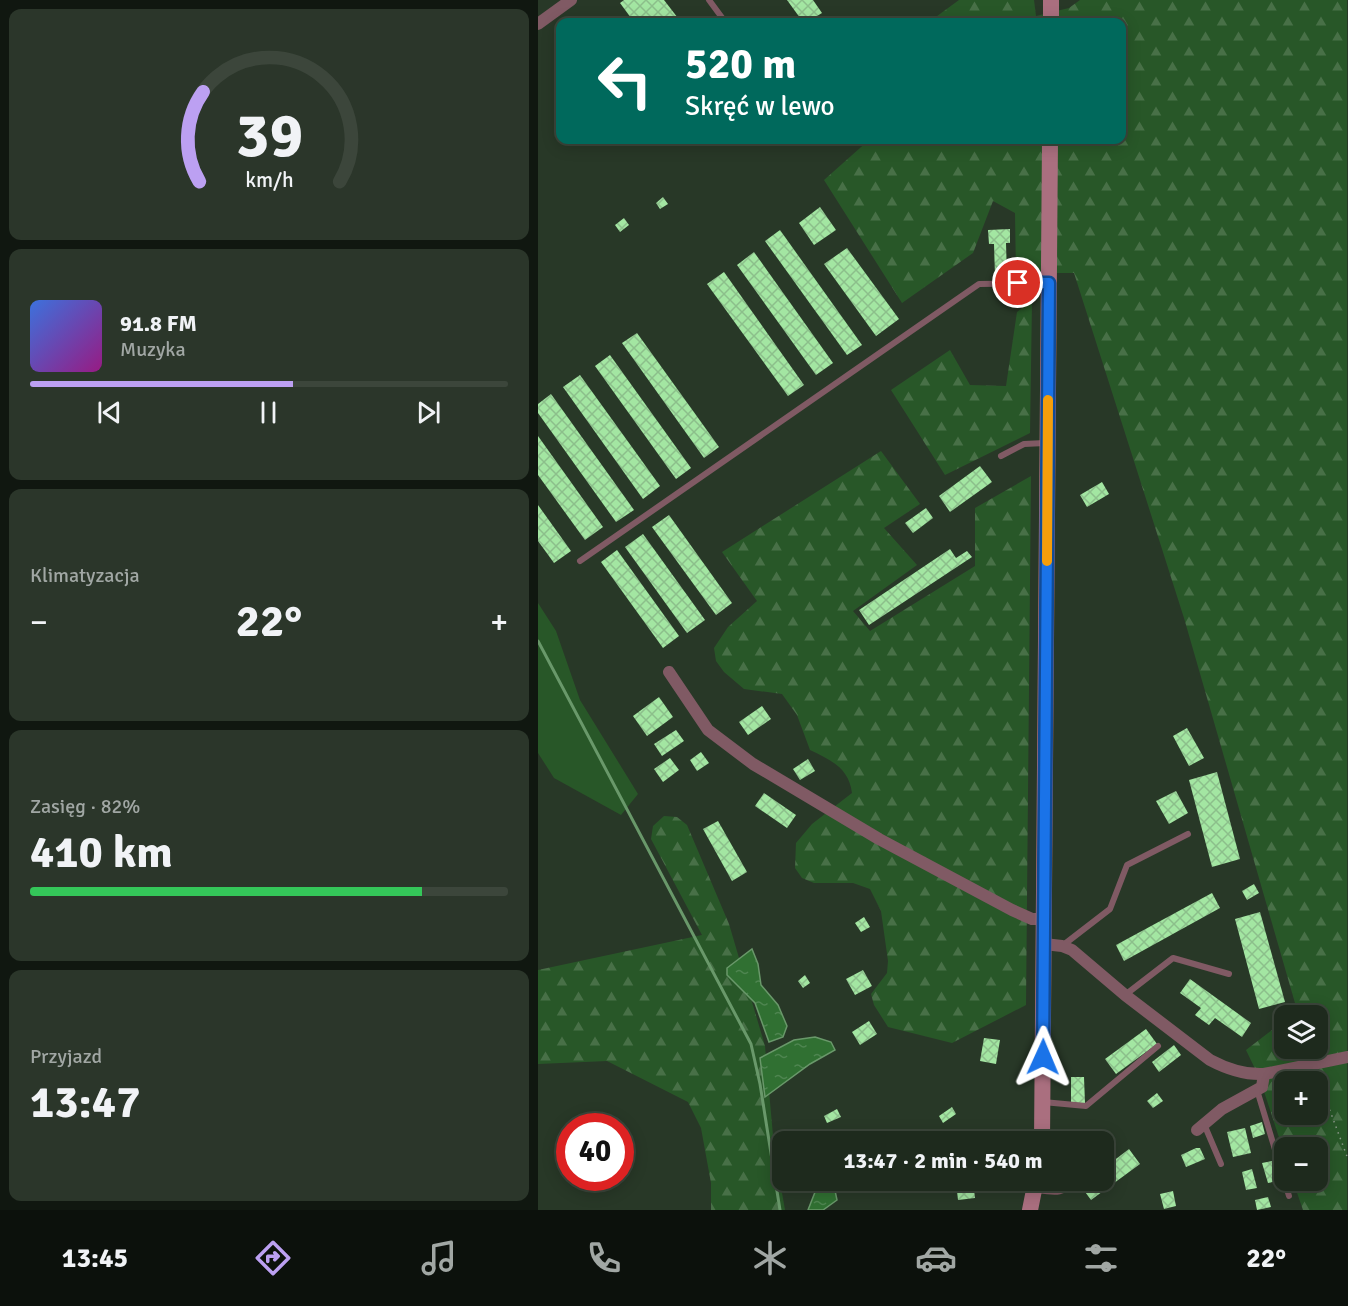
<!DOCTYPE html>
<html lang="pl">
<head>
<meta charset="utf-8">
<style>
  :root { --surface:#1e2a1d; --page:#2b362a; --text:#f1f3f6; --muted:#a1a7a4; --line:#3c463b; --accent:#bca0f2 }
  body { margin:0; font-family:Signika,sans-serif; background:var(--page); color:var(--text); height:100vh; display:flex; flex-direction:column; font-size:22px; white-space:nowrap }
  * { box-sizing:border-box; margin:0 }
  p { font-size:20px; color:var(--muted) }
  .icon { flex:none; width:33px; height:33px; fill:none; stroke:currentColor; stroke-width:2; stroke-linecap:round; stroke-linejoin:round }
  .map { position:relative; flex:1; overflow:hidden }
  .details { display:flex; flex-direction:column; gap:9px; padding:9px; background:#101710; width:538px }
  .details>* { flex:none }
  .banner { position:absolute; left:18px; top:18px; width:570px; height:126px; border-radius:12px; box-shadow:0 3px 15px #0003,0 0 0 2px var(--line); background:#00695c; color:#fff; overflow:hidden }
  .controls { position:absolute; left:736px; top:1005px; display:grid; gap:12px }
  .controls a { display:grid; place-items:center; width:54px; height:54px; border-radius:12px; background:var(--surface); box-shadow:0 3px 15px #0003,0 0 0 2px var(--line); font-size:30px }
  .speed { position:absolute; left:18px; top:1113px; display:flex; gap:12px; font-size:30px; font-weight:700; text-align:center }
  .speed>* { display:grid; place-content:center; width:78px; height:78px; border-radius:50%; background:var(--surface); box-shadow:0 3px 15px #0003,0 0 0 2px var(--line); line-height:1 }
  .speed .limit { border:9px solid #d22; background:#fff; color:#111 }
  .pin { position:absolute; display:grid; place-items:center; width:51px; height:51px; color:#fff; margin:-26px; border:3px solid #fff; border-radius:50%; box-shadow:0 2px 6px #0007 }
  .me { position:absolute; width:66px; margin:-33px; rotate:1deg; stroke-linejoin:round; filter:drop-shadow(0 0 4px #0008) }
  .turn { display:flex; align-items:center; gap:21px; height:126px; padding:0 30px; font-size:27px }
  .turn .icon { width:78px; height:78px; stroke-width:2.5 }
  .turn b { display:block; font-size:42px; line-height:51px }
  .big { font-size:45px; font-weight:700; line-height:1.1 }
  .details .card { flex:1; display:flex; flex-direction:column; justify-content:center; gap:9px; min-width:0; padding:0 21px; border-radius:12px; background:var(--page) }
  .details .dial { align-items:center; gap:0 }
  .dial svg { height:156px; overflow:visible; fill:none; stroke:var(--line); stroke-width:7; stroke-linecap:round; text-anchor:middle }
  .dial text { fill:var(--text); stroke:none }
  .song { display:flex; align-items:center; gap:18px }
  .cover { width:72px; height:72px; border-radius:9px; background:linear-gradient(135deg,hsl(220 70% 55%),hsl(310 70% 35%)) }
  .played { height:6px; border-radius:3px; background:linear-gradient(90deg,var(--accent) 55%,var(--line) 55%) }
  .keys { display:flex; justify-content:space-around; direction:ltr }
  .heat { display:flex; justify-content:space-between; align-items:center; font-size:33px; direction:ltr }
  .charge { height:9px; border-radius:4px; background:linear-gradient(90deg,#34c759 82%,var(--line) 0) }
  .trip { position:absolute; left:234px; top:1131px; width:342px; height:60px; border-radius:12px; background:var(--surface); box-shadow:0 3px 15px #0003,0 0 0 2px var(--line); font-weight:700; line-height:60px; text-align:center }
  .tabs { display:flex; height:96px; justify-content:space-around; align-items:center; background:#0c110c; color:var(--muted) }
  .tabs .icon { width:42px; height:42px }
  .tabs .active { color:var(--accent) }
  .tabs b { font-size:27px; color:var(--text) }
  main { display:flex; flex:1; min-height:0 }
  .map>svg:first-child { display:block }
  .grass { fill:#285728 }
  .forest { fill:url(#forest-firs); fill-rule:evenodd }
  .water { fill:url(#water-ripples); stroke:#69986a; stroke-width:1.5 }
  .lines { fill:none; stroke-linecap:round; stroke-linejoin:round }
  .stream { stroke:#69986a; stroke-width:3 }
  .building { fill:url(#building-cross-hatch) }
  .path { stroke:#899688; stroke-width:1.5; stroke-dasharray:1.5 4.5; stroke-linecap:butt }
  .lane { stroke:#805a64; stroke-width:6 }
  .street { stroke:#805a64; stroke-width:12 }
  .secondary { stroke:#aa6f7f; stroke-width:16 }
  .route-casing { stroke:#114b97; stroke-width:15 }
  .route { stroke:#1a73e8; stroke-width:10 }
  .slow { stroke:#f59e0b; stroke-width:10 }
</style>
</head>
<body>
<main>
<section class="details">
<div class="card dial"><svg viewBox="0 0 100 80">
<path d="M14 69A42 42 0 1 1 86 69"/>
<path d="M14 69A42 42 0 0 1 16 23" stroke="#bca0f2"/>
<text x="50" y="56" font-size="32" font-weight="700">39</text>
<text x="50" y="72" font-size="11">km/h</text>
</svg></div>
<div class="card">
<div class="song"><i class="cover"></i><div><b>91.8 FM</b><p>Muzyka</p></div></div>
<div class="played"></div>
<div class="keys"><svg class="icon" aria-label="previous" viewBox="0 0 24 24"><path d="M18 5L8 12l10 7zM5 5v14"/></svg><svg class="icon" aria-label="pause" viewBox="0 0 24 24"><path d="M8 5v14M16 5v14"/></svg><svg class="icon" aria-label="next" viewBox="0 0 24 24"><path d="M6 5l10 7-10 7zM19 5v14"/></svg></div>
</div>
<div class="card"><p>Klimatyzacja</p>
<div class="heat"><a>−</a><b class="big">22°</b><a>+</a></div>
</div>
<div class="card"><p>Zasięg · 82%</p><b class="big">410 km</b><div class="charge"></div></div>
<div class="card"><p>Przyjazd</p><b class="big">13:47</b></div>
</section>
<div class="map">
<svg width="810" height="1210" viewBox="0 0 810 1210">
  <defs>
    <pattern id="forest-firs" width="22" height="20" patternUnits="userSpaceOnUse" patternTransform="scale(1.5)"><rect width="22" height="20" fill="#285728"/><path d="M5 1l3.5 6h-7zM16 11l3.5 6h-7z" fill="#487047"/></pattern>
    <pattern id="water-ripples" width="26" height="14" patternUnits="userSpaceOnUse" patternTransform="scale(1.5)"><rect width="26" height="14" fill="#307032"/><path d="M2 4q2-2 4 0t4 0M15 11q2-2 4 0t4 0" fill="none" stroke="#4e8550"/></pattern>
    <pattern id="building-cross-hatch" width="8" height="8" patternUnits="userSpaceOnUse" patternTransform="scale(1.5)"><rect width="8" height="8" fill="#a3e6a2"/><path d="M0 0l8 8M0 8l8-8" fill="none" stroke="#8cbf8b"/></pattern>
  </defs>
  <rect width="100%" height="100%" fill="#283827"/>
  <path class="grass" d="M0,603L18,631L42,700L100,794L83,815L16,778L0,753Z"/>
  <g class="forest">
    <path d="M421,0H496L498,16L531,8L542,0H809V1210H765L755,1181L780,1180V1148H747V1156L722,1079L708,1050L747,1020V1048H780V1016L753,1015L759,1010L646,618L536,273H478L477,213L455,201L435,253L364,303L286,180L331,140H584V22H391ZM747,1082H780V1114H747Z"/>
    <path d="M494,300L492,433L407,475L353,390L412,350L432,385L468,386L479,312Z"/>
    <path d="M343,451L382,504L346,528L379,565L315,611L332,631L437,566V508L493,476L488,1005L414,1043L350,1027L336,1005L333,994L349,973L350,961L343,911L332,889L315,883H276L264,878L257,868L258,843L274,824L314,793C311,768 293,760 272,750L259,715L244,694L206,689L186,672L178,661L176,648L190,627L219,601L184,552Z"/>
    <path d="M126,816L139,817L149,825L191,924L227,1046L236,1147L247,1210H173V1183L163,1128L150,1102L69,1061L0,1064V970L164,935L113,839L115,826Z"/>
  </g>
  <g class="water">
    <path d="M214,949L220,964L223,985L240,1005L249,1026L245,1037L231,1042L217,1003L189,975V968Z"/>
    <path d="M277,1037L293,1042L297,1050L272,1064L227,1097L222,1058L256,1040Z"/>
    <path d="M286,1181H295L299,1200L285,1210H270L281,1182Z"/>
  </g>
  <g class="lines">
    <path class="stream" d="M0,641L213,1044L222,1084L242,1210"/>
  </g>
  <g class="building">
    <path d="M86,0H126L143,22H96L82,3Z"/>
    <path d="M249,0H275L284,13L269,22H265Z"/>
    <path d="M125,197L130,204L122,209L118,203Z"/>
    <path d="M282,207L298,230L276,245L261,223Z"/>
    <path d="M86,218L91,225L82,232L77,225Z"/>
    <path d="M472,229V243H468L469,276H457L456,244H451L450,230Z"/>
    <path d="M242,230L324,345L309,355L227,241Z"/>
    <path d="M309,248L361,319L338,336L286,264Z"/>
    <path d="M216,252L295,363L278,375L199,265Z"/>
    <path d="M186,272L266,385L250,396L169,284Z"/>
    <path d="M99,333L181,447L166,458L84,343Z"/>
    <path d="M72,355L153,468L138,479L57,366Z"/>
    <path d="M42,375L122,486L105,499L25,387Z"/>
    <path d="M13,394L96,510L78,522L0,413V404Z"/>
    <path d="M0,436L65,527L47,540L0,475Z"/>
    <path d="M442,466L454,482L412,512L401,496Z"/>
    <path d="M564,482L571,494L549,507L542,495Z"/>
    <path d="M0,505L33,551L16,563L0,541Z"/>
    <path d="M388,508L395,518L375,533L367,523Z"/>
    <path d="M131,515L194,603L178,615L114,527Z"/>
    <path d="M105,534L167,620L149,633L87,547Z"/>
    <path d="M412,549L418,558L429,551L434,557L331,625L321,610Z"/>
    <path d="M79,550L141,636L125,648L63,562Z"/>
    <path d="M121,697L135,717L109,736L95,716Z"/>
    <path d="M224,706L233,719L210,735L201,722Z"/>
    <path d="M649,728L666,758L651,766L635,736Z"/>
    <path d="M138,730L146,741L124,756L116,744Z"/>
    <path d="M163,752L171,763L159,771L152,760Z"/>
    <path d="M132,758L141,770L125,782L116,769Z"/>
    <path d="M270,759L277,771L262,780L255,769Z"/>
    <path d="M679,772L702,859L674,867L651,780Z"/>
    <path d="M638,791L650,813L631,824L618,801Z"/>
    <path d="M226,793L258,815L249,828L217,806Z"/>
    <path d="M180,821L209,872L194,881L165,829Z"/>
    <path d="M716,884L721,893L709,900L704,891Z"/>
    <path d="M674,893L682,908L586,961L578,945Z"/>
    <path d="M722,912L747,1002L721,1009L697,919Z"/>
    <path d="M326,917L332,927L323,932L317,923Z"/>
    <path d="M325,970L334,986L317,995L308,979Z"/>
    <path d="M267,975L272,983L265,988L260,981Z"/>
    <path d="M652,979L713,1023L704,1037L677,1018L671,1025L657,1015L663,1008L642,993Z"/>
    <path d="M331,1021L339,1034L322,1045L314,1032Z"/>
    <path d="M608,1029L619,1044L578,1074L567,1059Z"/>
    <path d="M446,1038L462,1040L458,1064L442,1061Z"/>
    <path d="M636,1045L643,1055L621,1072L614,1062Z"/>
    <path d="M533,1077H546L547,1103H533Z"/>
    <path d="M619,1093L625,1101L615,1108L609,1101Z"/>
    <path d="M414,1107L418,1114L405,1123L401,1116Z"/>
    <path d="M299,1109L303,1117L289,1123L286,1116Z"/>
    <path d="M724,1122L727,1134L715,1138L712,1126Z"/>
    <path d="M707,1128L713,1153L695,1157L689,1132Z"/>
    <path d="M285,1130L290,1142H276L273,1135Z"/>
    <path d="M336,1131L339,1137L328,1142H313Z"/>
    <path d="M658,1148H662L667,1159L648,1167L643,1155Z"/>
    <path d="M591,1149L602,1164L553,1200L542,1185L548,1180H566V1168Z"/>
    <path d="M734,1161L740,1181L730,1183L724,1163Z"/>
    <path d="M714,1169L719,1188L708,1190L704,1172Z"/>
    <path d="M436,1189L437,1198L420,1200L419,1191Z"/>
    <path d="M635,1191L638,1206L626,1209L622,1194Z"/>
    <path d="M730,1197L733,1207L719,1210L717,1200Z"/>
  </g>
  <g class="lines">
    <path class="path" d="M779,1076L810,1159"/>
    <g class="lane">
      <path d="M171,0L185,19"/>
      <path d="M463,456L486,444L507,443"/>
      <path d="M42,561L441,284L509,283"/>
      <path d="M524,946L572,909L589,865L650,834"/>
      <path d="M587,995L635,958L691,974"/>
      <path d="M719,1090L751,1196"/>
      <path d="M505,1102L548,1106L620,1046"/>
      <path d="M666,1124L683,1164"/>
      <path d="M566,1163L574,1157"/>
      <path d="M498,1190C520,1193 523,1194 541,1180"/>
    </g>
    <g class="street">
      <path d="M0,24L33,0"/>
      <path d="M131,672L170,730L215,764L341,839L474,910L494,919H506"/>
      <path d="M506,944L524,946L534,950L587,995L672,1060C689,1069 707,1075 726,1074L810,1057"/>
      <path d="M659,1130L684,1109L724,1087L726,1074"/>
    </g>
    <g class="secondary">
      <path d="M513,22V0"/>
      <path d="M504,1142L512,140"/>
      <path d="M492,1210L498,1180"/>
    </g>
  </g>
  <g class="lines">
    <g class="route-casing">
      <path id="route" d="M480,283H511L505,1057"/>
    </g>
    <use href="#route" class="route"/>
    <path class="slow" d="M509,561L510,400"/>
  </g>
</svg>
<div class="controls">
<a><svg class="icon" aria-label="layers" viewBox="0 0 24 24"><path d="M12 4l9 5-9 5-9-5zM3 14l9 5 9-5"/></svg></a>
<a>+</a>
<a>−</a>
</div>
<div class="speed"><div class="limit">40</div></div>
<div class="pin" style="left:480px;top:283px;background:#d93025"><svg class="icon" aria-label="arrive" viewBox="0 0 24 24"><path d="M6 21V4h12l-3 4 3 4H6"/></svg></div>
<svg class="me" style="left:505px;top:1057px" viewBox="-20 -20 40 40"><path d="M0-17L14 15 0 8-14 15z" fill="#1a73e8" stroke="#fff" stroke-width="4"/></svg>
<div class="trip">13:47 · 2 min · 540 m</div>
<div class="banner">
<div class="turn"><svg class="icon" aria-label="left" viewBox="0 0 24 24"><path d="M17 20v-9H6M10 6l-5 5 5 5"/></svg><div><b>520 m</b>Skręć w lewo</div></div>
</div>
</div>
</main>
<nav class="tabs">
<b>13:45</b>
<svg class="icon active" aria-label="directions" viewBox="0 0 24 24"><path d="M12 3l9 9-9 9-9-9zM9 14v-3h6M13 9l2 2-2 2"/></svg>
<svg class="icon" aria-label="music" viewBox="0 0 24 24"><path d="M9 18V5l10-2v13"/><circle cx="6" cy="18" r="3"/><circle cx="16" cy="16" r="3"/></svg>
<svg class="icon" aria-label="phone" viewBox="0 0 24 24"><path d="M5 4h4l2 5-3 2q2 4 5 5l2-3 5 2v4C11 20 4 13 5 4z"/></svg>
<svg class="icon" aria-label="climate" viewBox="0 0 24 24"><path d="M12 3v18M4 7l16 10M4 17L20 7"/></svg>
<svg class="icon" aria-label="car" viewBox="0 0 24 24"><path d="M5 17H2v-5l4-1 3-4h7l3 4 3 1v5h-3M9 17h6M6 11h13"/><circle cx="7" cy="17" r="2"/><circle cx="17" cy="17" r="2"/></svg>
<svg class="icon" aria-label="filters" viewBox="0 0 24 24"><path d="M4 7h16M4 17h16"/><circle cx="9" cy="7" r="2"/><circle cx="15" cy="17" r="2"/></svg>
<b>22°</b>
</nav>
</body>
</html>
